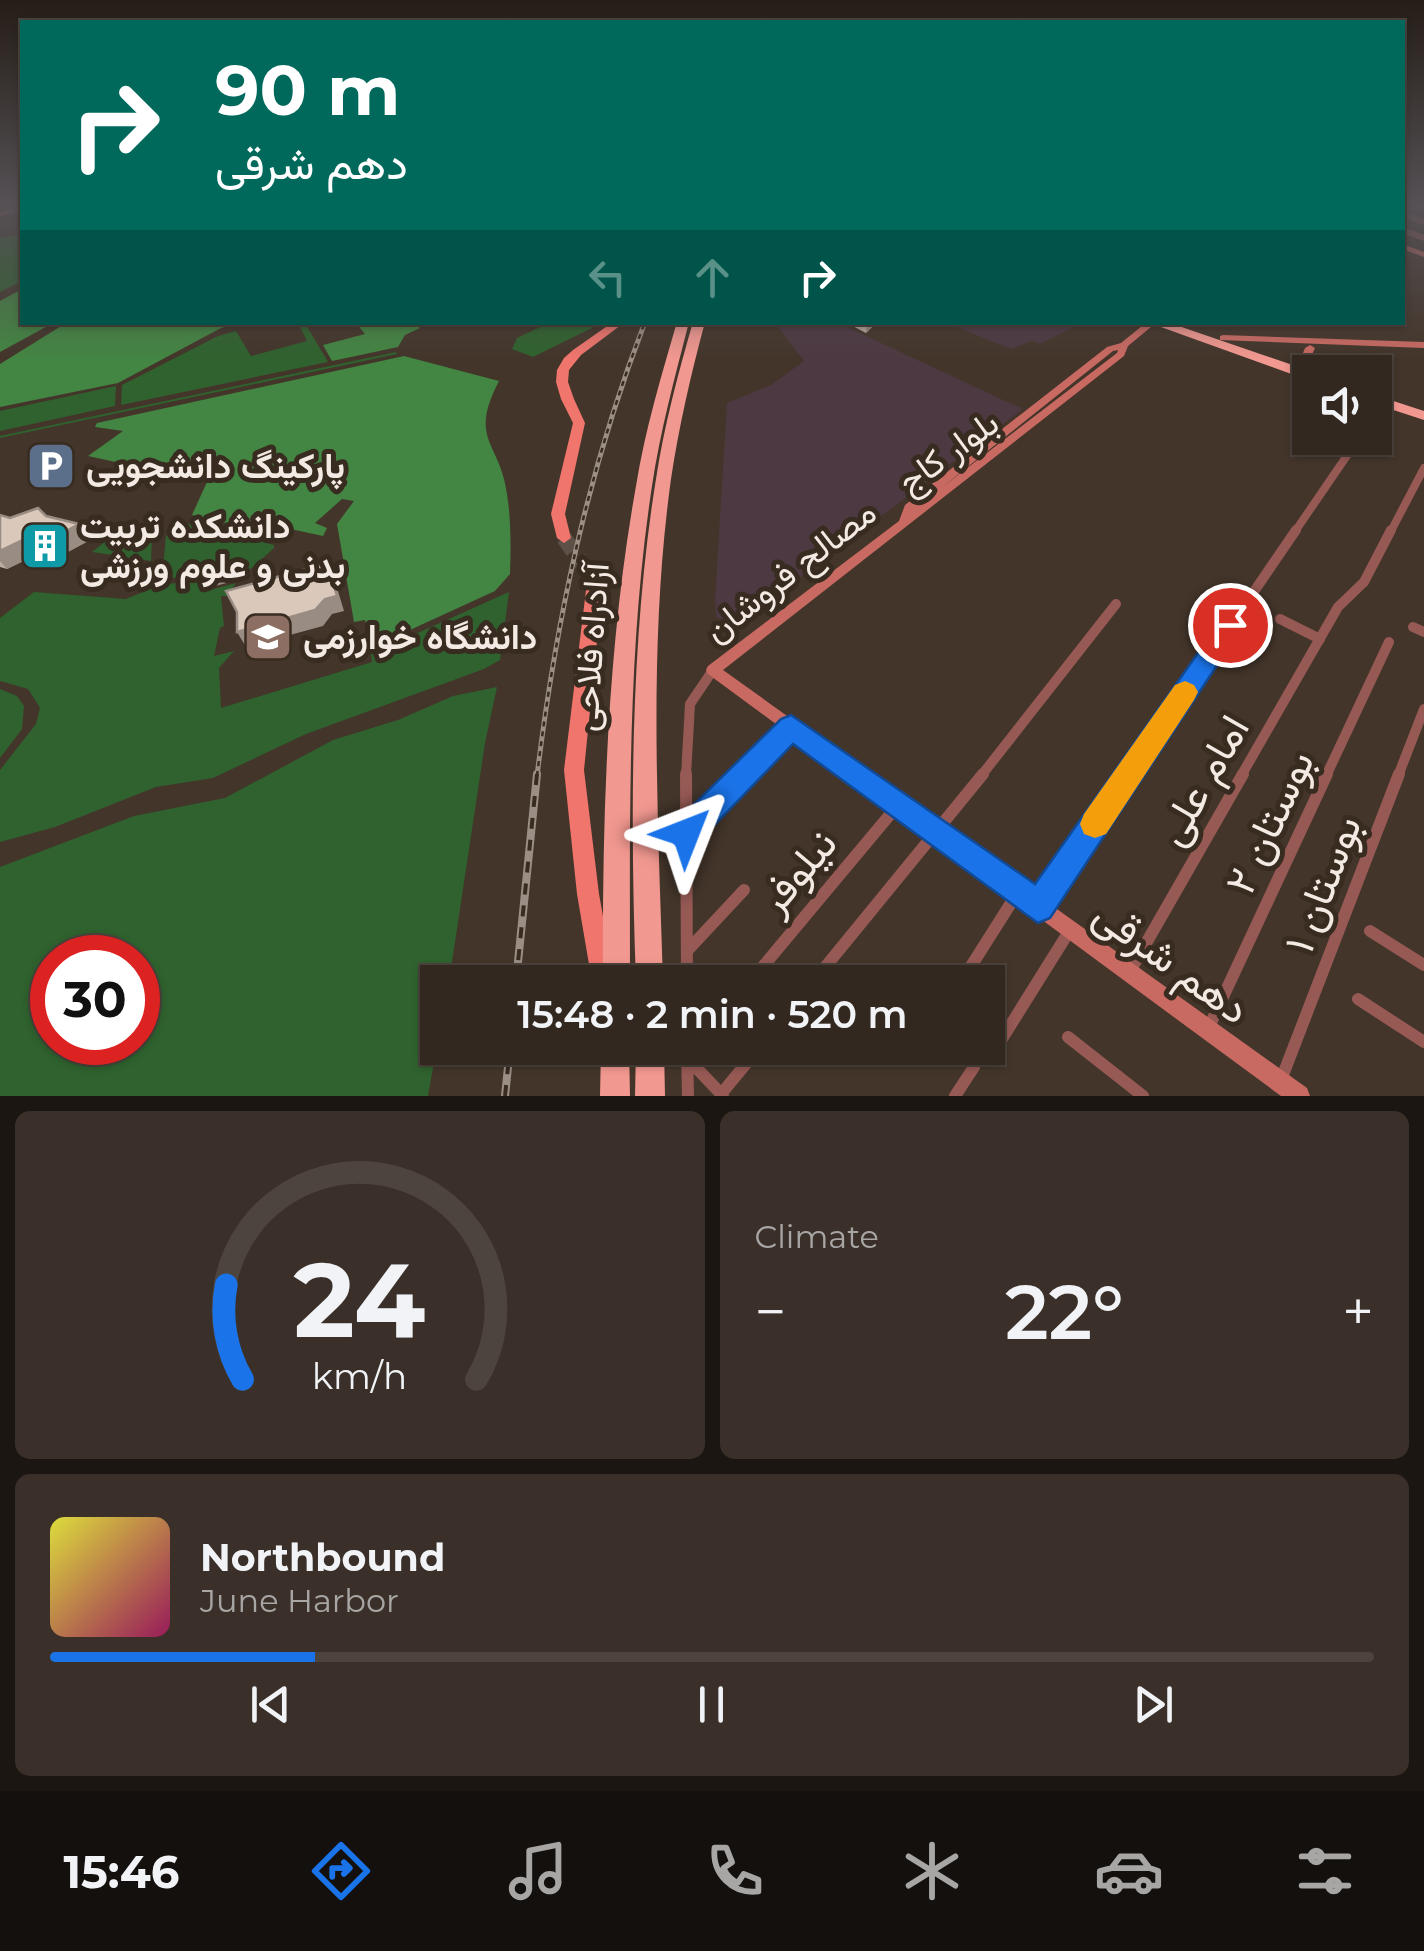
<!DOCTYPE html>
<html lang="en">
<head>
<meta charset="utf-8">
<style>
  :root { --surface:#322820; --page:#3a3029; --text:#f1f3f6; --muted:#a8a6a5; --line:#4d443e; --accent:#1a73e8 }
  body { margin:0; font-family:Montserrat,Vazirmatn,sans-serif; background:var(--page); color:var(--text); height:100vh; display:flex; flex-direction:column; font-size:38px; white-space:nowrap }
  * { box-sizing:border-box; margin:0 }
  p { font-size:32px; color:var(--muted) }
  .icon { flex:none; width:55px; height:55px; fill:none; stroke:currentColor; stroke-width:2; stroke-linecap:round; stroke-linejoin:round }
  .map { position:relative; height:1096px; overflow:hidden }
  .sheet { display:flex; flex-direction:column; gap:15px; padding:15px; background:#1c1612; flex:1 }
  .sheet>* { flex:none }
  .guide { position:absolute; left:20px; top:20px; width:1385px; height:305px; border-radius:0px; box-shadow:0 2px 8px #0004,0 0 0 2px var(--line); background:#00695c; color:#fff; overflow:hidden }
  .fabs { position:absolute; left:1292px; top:355px; display:grid; gap:20px }
  .fabs a { display:grid; place-items:center; width:100px; height:100px; border-radius:0px; background:var(--surface); box-shadow:0 2px 8px #0004,0 0 0 2px var(--line); font-size:50px }
  .speed { position:absolute; left:30px; top:935px; display:flex; gap:20px; font-size:50px; font-weight:700; text-align:center }
  .speed>* { display:grid; place-content:center; width:130px; height:130px; border-radius:50%; background:var(--surface); box-shadow:0 2px 8px #0004,0 0 0 2px var(--line); line-height:1 }
  .speed .limit { border:15px solid #d22; background:#fff; color:#111 }
  .pin { position:absolute; display:grid; place-items:center; width:85px; height:85px; color:#fff; margin:-42px; border:5px solid #fff; border-radius:50%; box-shadow:0 2px 10px #0007 }
  .me { position:absolute; width:110px; margin:-55px; rotate:45deg; stroke-linejoin:round; filter:drop-shadow(0 0 8px #0008) }
  .turn { display:flex; align-items:center; gap:35px; height:210px; padding:0 30px; font-size:45px }
  .turn .icon { width:130px; height:130px; stroke-width:2.5 }
  .turn b { display:block; font-size:70px; line-height:85px }
  .lanes { display:flex; align-items:center; height:95px; padding:0 30px; background:#0003; justify-content:center; gap:50px; direction:ltr }
  .lanes .off { opacity:.35 }
  .big { font-size:75px; font-weight:600; line-height:1.1 }
  .sheet .widget { flex:1; display:flex; flex-direction:column; justify-content:center; gap:15px; min-width:0; padding:0 35px; border-radius:15px; background:var(--page) }
  .sheet .dial { align-items:center; gap:0 }
  .dial svg { height:260px; overflow:visible; fill:none; stroke:var(--line); stroke-width:7; stroke-linecap:round; text-anchor:middle }
  .dial text { fill:var(--text); stroke:none }
  .song { display:flex; align-items:center; gap:30px }
  .cover { width:120px; height:120px; border-radius:15px; background:linear-gradient(135deg,hsl(60 70% 55%),hsl(330 70% 35%)) }
  .played { height:10px; border-radius:5px; background:linear-gradient(90deg,var(--accent) 20%,var(--line) 20%) }
  .keys { display:flex; justify-content:space-around; direction:ltr }
  .heat { display:flex; justify-content:space-between; align-items:center; font-size:55px; direction:ltr }
  .sheet .tiles { flex:1; display:grid; gap:15px; grid-template-columns:1fr 1fr }
  .widget:last-child { grid-column:span 2 }
  .trip { position:absolute; left:420px; top:965px; width:585px; height:100px; border-radius:0px; background:var(--surface); box-shadow:0 2px 8px #0004,0 0 0 2px var(--line); font-weight:600; line-height:100px; text-align:center }
  .dock { display:flex; height:160px; justify-content:space-around; align-items:center; background:#14100d; color:var(--muted) }
  .dock .icon { width:70px; height:70px }
  .dock .current { color:var(--accent) }
  .dock b { font-size:45px; color:var(--text) }
  .map>svg:first-child { display:block }
  .commercial { fill:#4d3941 }
  .green { fill:#2f622e; fill-rule:evenodd }
  .forest { fill:#438542 }
  .lines { fill:none; stroke-linecap:round; stroke-linejoin:round }
  .primary-tunnel { stroke:#5d5046; stroke-width:16; stroke-dasharray:16 9; stroke-linecap:butt }
  .street-far3 { stroke:#965954; stroke-width:6 }
  .street-far2 { stroke:#965954; stroke-width:8 }
  .street-far1 { stroke:#965954; stroke-width:10 }
  .street { stroke:#965954; stroke-width:12 }
  .secondary { fill:#c96a62; fill-rule:evenodd }
  .primary { fill:#f0756d; fill-rule:evenodd }
  .highway { fill:#f19890; fill-rule:evenodd }
  .rail-far1-casing { stroke:#9a8e85; stroke-width:5 }
  .rail-casing { stroke:#9a8e85; stroke-width:8 }
  .rail-far1 { stroke:#382b20; stroke-width:2.5; stroke-dasharray:5; stroke-linecap:butt }
  .rail { stroke:#382b20; stroke-width:4; stroke-dasharray:11; stroke-linecap:butt }
  .wall { fill:#bbaca1 }
  .shaded-wall { fill:#998c83 }
  .building { fill:#dac8bb; stroke:#998c83; stroke-width:2.5 }
  .route { fill:#1a73e8; stroke:#114b97; stroke-width:2.5 }
  .slow { fill:#f59e0b }
  .labels { text-anchor:middle; stroke-width:10; stroke-linejoin:round; paint-order:stroke }
  .street-label { font-size:35px; fill:#f3eae3; stroke:#382b20 }
  .poi-label { font-size:35px; font-weight:bold; fill:#f3eae3; stroke:#382b20; text-anchor:start }
  .near-street-label { font-size:42px; fill:#f3eae3; stroke:#382b20 }
</style>
</head>
<body>
<div class="map">
<svg width="1424" height="1096" viewBox="0 0 1424 1096">
  <rect width="100%" height="100%" fill="#43352a"/>
  <g class="commercial">
    <path d="M775,323H838L1023,409L742,621L729,623L716,617L715,599L727,403L771,385L804,361Z"/>
    <path d="M947,323H1082L1040,344L1032,341L1011,349Z"/>
  </g>
  <g class="green">
    <path d="M22,235V281L0,292V237Z"/>
    <path d="M551,322H602V323L533,357L512,349L517,338Z"/>
    <path d="M298,323H305L328,362L121,405L122,385L218,336L236,331L251,356L307,341Z"/>
    <path d="M396,352L397,354L0,438V436Z"/>
    <path d="M116,386L115,406L0,431V411Z"/>
    <path d="M185,523L274,545V548L245,574L241,569L214,577L162,578L166,536Z"/>
    <path d="M125,526L152,539L151,561L92,552Z"/>
    <path d="M209,581L210,590L236,583L227,596H221L224,626L220,628L214,656L234,651L219,668L221,708L372,662L371,654L509,592L500,660L484,669L306,734L213,778L156,787L55,827L0,842V770L36,724L40,708L28,689L0,681V618L34,592L126,599L163,584Z"/>
    <path d="M497,687L485,743L449,982H438L437,1045L428,1096H0V867L134,816L225,798L333,740L398,720L453,696ZM52,958H138V1042H52Z"/>
    <path d="M0,689L17,696L24,706L22,729L0,758Z"/>
  </g>
  <g class="forest">
    <path d="M22,289V322L53,323L0,352V301Z"/>
    <path d="M66,323V322L243,323L221,328L118,383L0,407V364Z"/>
    <path d="M356,323H414L420,328L405,335L398,347L332,361L323,345L365,334Z"/>
    <path d="M404,356L499,381C468,441 500,441 507,494C511,519 511,548 510,574L495,591L375,646H371L365,620L354,622L337,524L354,501L342,499L315,523L327,528L323,536L286,528L265,532L192,515L207,482L88,456L123,431L95,427L97,423Z"/>
  </g>
  <g class="lines">
    <path class="primary-tunnel" d="M564,538L595,582"/>
    <g class="street-far3">
      <path d="M1417,206L1424,209"/>
      <path d="M1402,214L1424,222"/>
      <path d="M1402,230L1424,238"/>
    </g>
    <g class="street-far2">
      <path d="M1375,414L1383,402"/>
      <path d="M1294,533L1359,438"/>
      <path d="M1390,533L1424,468"/>
    </g>
    <g class="street-far1">
      <path d="M1280,619L1320,639"/>
      <path d="M1413,627L1424,632"/>
      <path d="M686,776L690,704L713,670"/>
      <path d="M742,776L791,727"/>
      <path d="M981,776L1116,604"/>
      <path d="M1128,776L1296,530"/>
      <path d="M1241,776L1338,607L1364,582L1391,530"/>
      <path d="M1326,776L1389,642"/>
      <path d="M1398,776L1424,709"/>
    </g>
    <g class="street">
      <path d="M686,774L687,982"/>
      <path d="M686,833L744,774"/>
      <path d="M1039,906L1129,774"/>
      <path d="M1370,931L1424,965"/>
      <path d="M687,951L744,890"/>
      <path d="M1129,973L1243,774"/>
      <path d="M750,982L898,805"/>
      <path d="M813,982L983,774"/>
      <path d="M961,982L1018,892"/>
      <path d="M1358,999L1424,1042"/>
      <path d="M1209,1027L1327,774"/>
      <path d="M1068,1037L1143,1096"/>
      <path d="M687,1048L688,1096"/>
      <path d="M995,1050L1070,930"/>
      <path d="M687,1058L723,1096"/>
      <path d="M1281,1080L1399,774"/>
      <path d="M721,1094L759,1048"/>
      <path d="M955,1096L974,1067"/>
    </g>
    <g class="secondary">
      <path d="M22,207V211L0,216V212Z"/>
      <path d="M1402,244L1424,252V257L1402,249Z"/>
      <path d="M1147,322H1157L1128,346L1124,356L723,670L1307,1088L1310,1096H1281L708,674L706,670L708,666L899,521L905,505L1107,347L1121,343ZM1118,350L1117,353L941,488L1113,351Z"/>
      <path d="M1223,335L1424,342V348L1220,340V336Z"/>
      <path d="M1310,345L1315,348L1311,357L1332,372H1321L1303,360L1301,358L1305,348Z"/>
    </g>
    <g class="primary">
      <path d="M613,322H625L581,355L569,370L568,382L574,399L585,423L565,514L571,538L564,543L557,538L551,514L573,423L561,399L556,382L557,370L564,358L573,350Z"/>
      <path d="M595,576L601,578L603,582L584,770L599,894L615,982H592L577,894L564,770L587,582L589,578Z"/>
    </g>
    <g class="highway">
      <path d="M677,322H689C675,377 660,431 652,486C627,650 630,817 630,982H603C602,818 607,648 636,486C645,430 661,377 677,322Z"/>
      <path d="M693,322H705C691,374 679,426 671,479C648,645 658,815 663,982H636C630,821 630,638 656,479C664,426 678,374 693,322Z"/>
      <path d="M1147,322H1167L1313,372H1310V380L1305,379Z"/>
      <path d="M1375,395L1424,411V420L1375,404Z"/>
      <path d="M601,1048H629L630,1096H600Z"/>
      <path d="M636,1048H664L665,1096H635Z"/>
    </g>
    <g class="rail-far1-casing">
      <path id="rail-far1" d="M537,776C556,620 588,470 645,322"/>
    </g>
    <g class="rail-casing">
      <g id="rail">
        <path d="M516,982L537,774"/>
        <path d="M505,1096L510,1048"/>
      </g>
    </g>
    <use href="#rail-far1" class="rail-far1"/>
    <use href="#rail" class="rail"/>
  </g>
  <g class="wall">
    <path d="M845,322H877L866,333Z"/>
    <path d="M0,515L10,518L46,516L79,524L90,540L66,553L42,552L7,569L0,567Z"/>
  </g>
  <g class="shaded-wall">
    <path d="M867,322H877L866,333Z"/>
    <path d="M79,524L90,540L66,553L55,537Z"/>
    <path d="M31,536L42,552L7,569L0,561V551Z"/>
    <path d="M327,563L334,578L344,611L332,614L323,626L246,647L237,632L325,599Z"/>
    <path d="M236,564L240,571L238,580L215,586L211,578Z"/>
  </g>
  <g class="building">
    <path d="M38,508L46,516L79,524L55,537L31,536L0,551V515L10,518Z"/>
    <path d="M327,563L337,596L325,599L315,610L237,632V612L226,591Z"/>
    <path d="M236,564L234,573L211,578V569Z"/>
  </g>
  <linearGradient id="sky" x2="0" y2="1"><stop stop-color="#251d17"/><stop offset="0.57" stop-color="#555155"/><stop offset="1" stop-color="#555155" stop-opacity="0"/></linearGradient>
  <rect width="1424" height="359" fill="url(#sky)"/>
  <path class="route" d="M1230,616L1239,619L1243,625L1239,632L1050,918L1038,923L793,744L697,843L686,848L675,843L670,833L675,823L781,719L791,715L1035,884L1222,619Z"/>
  <path class="slow" d="M1185,681L1194,685L1198,692L1194,700L1106,834L1095,838L1084,834L1080,824L1084,814L1175,685Z"/>
  <defs>
    <g id="parking-square" transform="scale(2.5)"><rect x="-9" y="-9" width="18" height="18" rx="4" fill="#5c6f8a" stroke="#382b20"/><path d="M-3.5-5.5H1a3.5 3.5 0 0 1 0 7H-1V5.5H-3.5ZM-1-3.4V-.6H.8a1.4 1.4 0 0 0 0-2.8Z" fill="#fff"/></g>
    <g id="building-square" transform="scale(2.5)"><rect x="-9" y="-9" width="18" height="18" rx="4" fill="#0f9aa8" stroke="#382b20"/><path d="M-4-6H4V6H1V3H-1V6H-4ZM-2.5-4.3h1.7v1.8h-1.7ZM.8-4.3h1.7v1.8H.8ZM-2.5-1h1.7V.8h-1.7ZM.8-1h1.7V.8H.8Z" fill="#fff"/></g>
    <g id="university-square" transform="scale(2.5)"><rect x="-9" y="-9" width="18" height="18" rx="4" fill="#8d6e63" stroke="#382b20"/><path d="M0-5L7-2L0 1L-7-2ZM-4 1L0 2.5L4 1V4Q0 6-4 4Z" fill="#fff"/></g>
  </defs>
  <g fill-rule="evenodd">
    <use href="#parking-square" x="51" y="466"/>
    <use href="#building-square" x="45" y="546"/>
    <use href="#university-square" x="268" y="637"/>
  </g>
  <g class="labels">
    <g class="street-label">
      <text transform="translate(948 452) rotate(-36)" y="12">بلوار کاج</text>
      <text transform="translate(790 571) rotate(-38)" y="12">مصالح فروشان</text>
      <text transform="translate(591 647) rotate(-86)" y="12">آزادراه فلاحی</text>
    </g>
    <g class="poi-label">
      <text x="86" y="478">پارکینگ دانشجویی</text>
      <text x="80" y="538">دانشکده تربیت<tspan x="80" dy="40">بدنی و علوم ورزشی</tspan></text>
      <text x="303" y="649">دانشگاه خوارزمی</text>
    </g>
    <g class="near-street-label">
      <text transform="translate(1202 780) rotate(-60)" y="15">امام علی</text>
      <text transform="translate(1269 822) rotate(-65)" y="15">بوستان ۲</text>
      <text transform="translate(797 871) rotate(-50)" y="15">نیلوفر</text>
      <text transform="translate(1322 884) rotate(-69)" y="15">بوستان ۱</text>
      <text transform="translate(1172 961) rotate(36)" y="15">دهم شرقی</text>
    </g>
  </g>
</svg>
<div class="fabs">
<a><svg class="icon" aria-label="sound" viewBox="0 0 24 24"><path d="M4 9h4l5-4v14l-5-4H4zM17 9q2 3 0 6"/></svg></a>
</div>
<div class="speed"><div class="limit">30</div></div>
<div class="pin" style="left:1230px;top:625px;background:#d93025"><svg class="icon" aria-label="arrive" viewBox="0 0 24 24"><path d="M6 21V4h12l-3 4 3 4H6"/></svg></div>
<svg class="me" style="left:686px;top:833px" viewBox="-20 -20 40 40"><path d="M0-17L14 15 0 8-14 15z" fill="#1a73e8" stroke="#fff" stroke-width="4"/></svg>
<div class="trip">15:48 · 2 min · 520 m</div>
<div class="guide">
<div class="turn"><svg class="icon" aria-label="right" viewBox="0 0 24 24"><path d="M7 20v-9h11M14 6l5 5-5 5"/></svg><div><b>90 m</b>دهم شرقی</div></div>
<div class="lanes"><svg class="icon off" aria-label="left" viewBox="0 0 24 24"><path d="M17 20v-9H6M10 6l-5 5 5 5"/></svg><svg class="icon off" aria-label="ahead" viewBox="0 0 24 24"><path d="M12 20V5M6 11l6-6 6 6"/></svg><svg class="icon" aria-label="right" viewBox="0 0 24 24"><path d="M7 20v-9h11M14 6l5 5-5 5"/></svg></div>
</div>
</div>
<section class="sheet">
<div class="tiles">
<div class="widget dial"><svg viewBox="0 0 100 80">
<path d="M14 69A42 42 0 1 1 86 69"/>
<path d="M14 69A42 42 0 0 1 9 40" stroke="#1a73e8"/>
<text x="50" y="56" font-size="32" font-weight="700">24</text>
<text x="50" y="72" font-size="11">km/h</text>
</svg></div>
<div class="widget"><p>Climate</p>
<div class="heat"><a>−</a><b class="big">22°</b><a>+</a></div>
</div>
<div class="widget">
<div class="song"><i class="cover"></i><div><b>Northbound</b><p>June Harbor</p></div></div>
<div class="played"></div>
<div class="keys"><svg class="icon" aria-label="previous" viewBox="0 0 24 24"><path d="M18 5L8 12l10 7zM5 5v14"/></svg><svg class="icon" aria-label="pause" viewBox="0 0 24 24"><path d="M8 5v14M16 5v14"/></svg><svg class="icon" aria-label="next" viewBox="0 0 24 24"><path d="M6 5l10 7-10 7zM19 5v14"/></svg></div>
</div>
</div>
</section>
<nav class="dock">
<b>15:46</b>
<svg class="icon current" aria-label="directions" viewBox="0 0 24 24"><path d="M12 3l9 9-9 9-9-9zM9 14v-3h6M13 9l2 2-2 2"/></svg>
<svg class="icon" aria-label="music" viewBox="0 0 24 24"><path d="M9 18V5l10-2v13"/><circle cx="6" cy="18" r="3"/><circle cx="16" cy="16" r="3"/></svg>
<svg class="icon" aria-label="phone" viewBox="0 0 24 24"><path d="M5 4h4l2 5-3 2q2 4 5 5l2-3 5 2v4C11 20 4 13 5 4z"/></svg>
<svg class="icon" aria-label="climate" viewBox="0 0 24 24"><path d="M12 3v18M4 7l16 10M4 17L20 7"/></svg>
<svg class="icon" aria-label="car" viewBox="0 0 24 24"><path d="M5 17H2v-5l4-1 3-4h7l3 4 3 1v5h-3M9 17h6M6 11h13"/><circle cx="7" cy="17" r="2"/><circle cx="17" cy="17" r="2"/></svg>
<svg class="icon" aria-label="filters" viewBox="0 0 24 24"><path d="M4 7h16M4 17h16"/><circle cx="9" cy="7" r="2"/><circle cx="15" cy="17" r="2"/></svg>
</nav>
</body>
</html>
